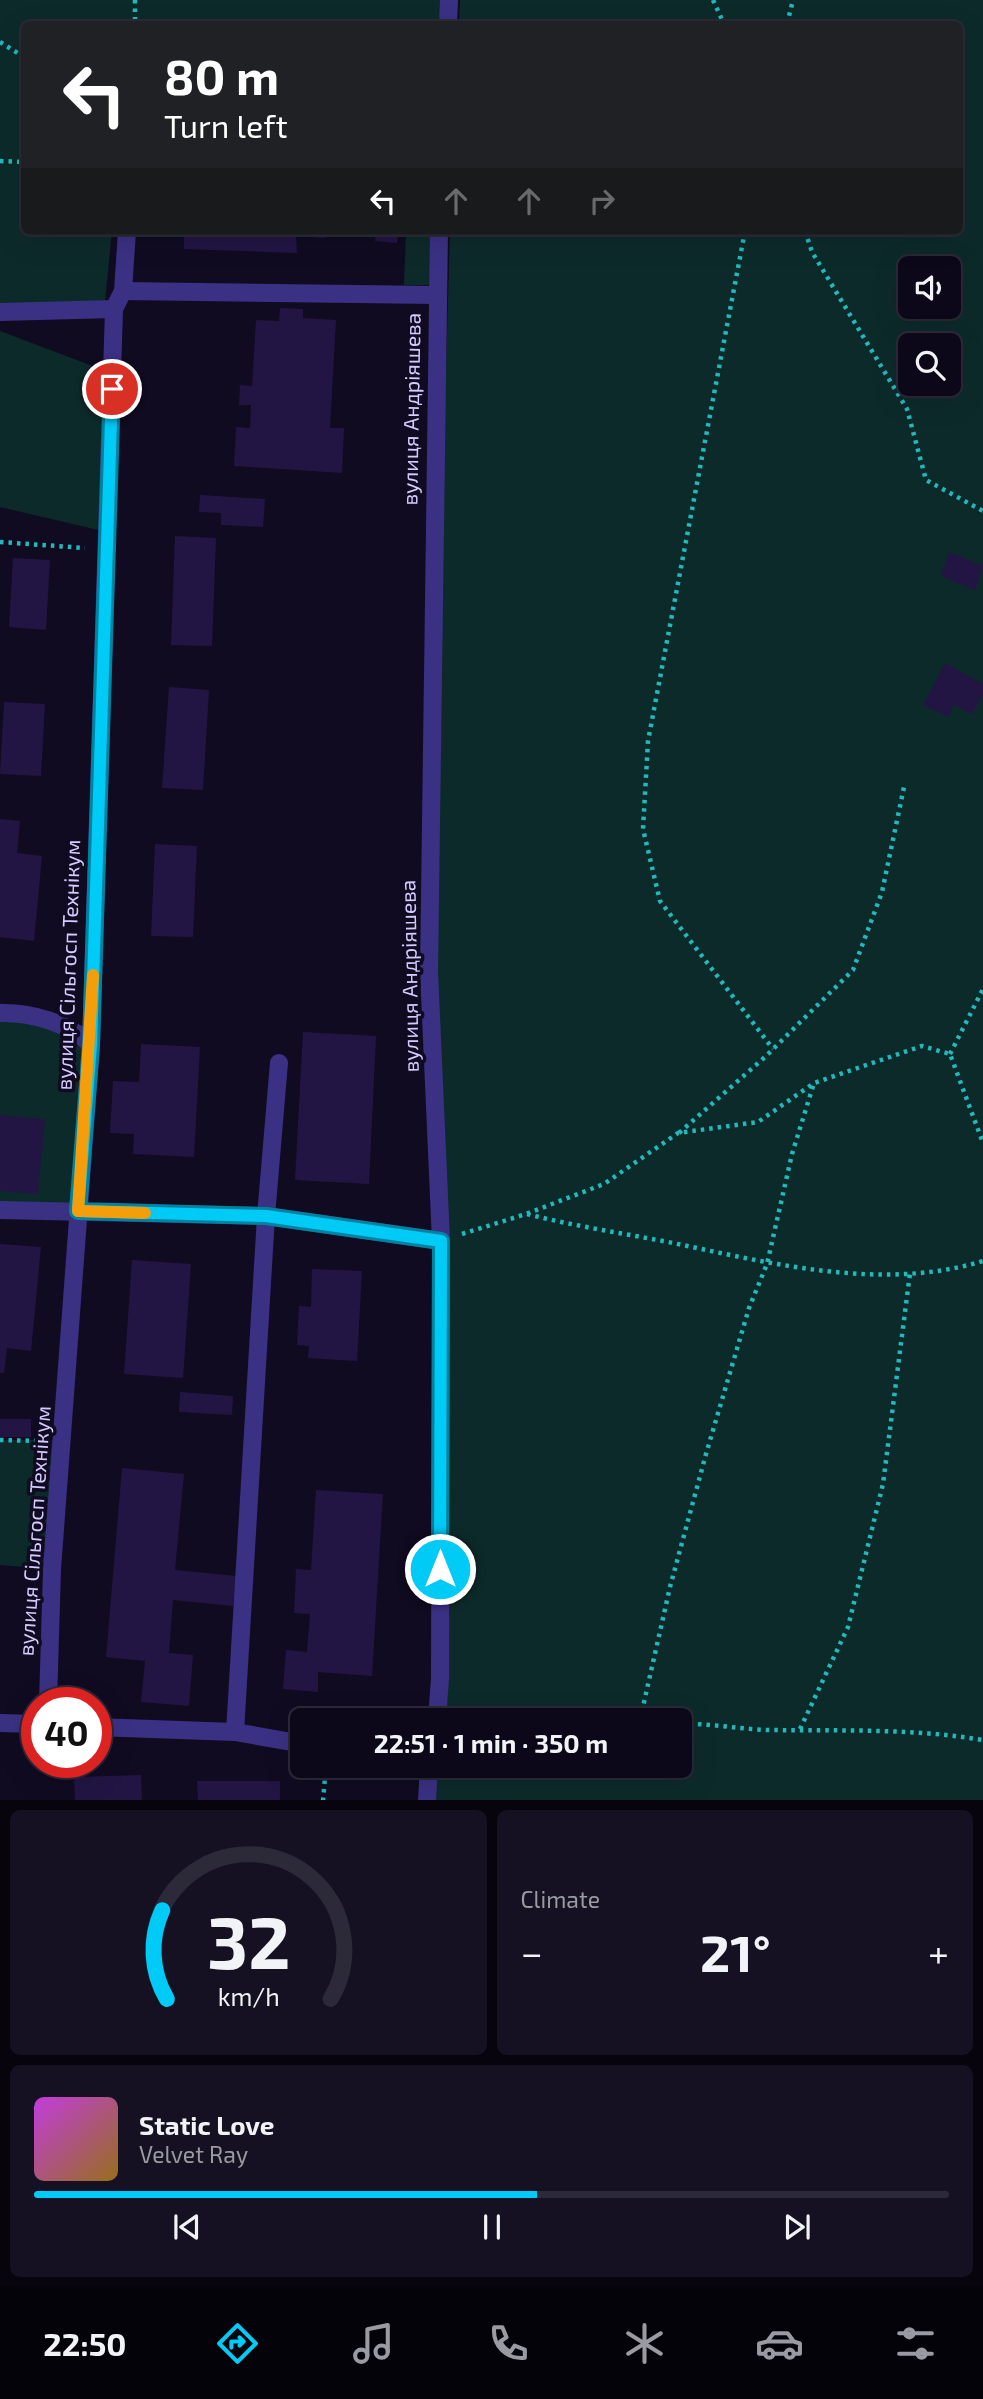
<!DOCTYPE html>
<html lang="en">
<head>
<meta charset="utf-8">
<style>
  :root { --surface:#0c0819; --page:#151122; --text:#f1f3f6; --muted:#9a9aa2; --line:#2c2938; --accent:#00caf6 }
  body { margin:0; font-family:"Exo 2",sans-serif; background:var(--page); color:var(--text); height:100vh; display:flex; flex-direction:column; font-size:26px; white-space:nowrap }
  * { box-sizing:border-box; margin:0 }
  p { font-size:23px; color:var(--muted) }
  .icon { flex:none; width:38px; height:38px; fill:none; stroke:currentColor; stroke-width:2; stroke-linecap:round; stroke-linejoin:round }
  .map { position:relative; height:1800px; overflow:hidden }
  .panel { display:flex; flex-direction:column; gap:10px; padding:10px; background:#07040e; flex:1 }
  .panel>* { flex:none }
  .guide { position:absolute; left:21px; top:21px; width:942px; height:214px; border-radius:10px; box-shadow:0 7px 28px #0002,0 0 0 2px var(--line); background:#202124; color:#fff; overflow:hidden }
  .fabs { position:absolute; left:898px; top:256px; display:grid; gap:14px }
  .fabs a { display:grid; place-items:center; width:63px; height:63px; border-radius:10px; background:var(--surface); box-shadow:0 7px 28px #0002,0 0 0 2px var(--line); font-size:35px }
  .speed { position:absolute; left:21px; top:1687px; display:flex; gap:14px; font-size:35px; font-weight:700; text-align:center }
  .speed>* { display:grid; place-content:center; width:91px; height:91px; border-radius:50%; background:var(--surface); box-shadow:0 7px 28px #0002,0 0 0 2px var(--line); line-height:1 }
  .speed .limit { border:10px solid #d22; background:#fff; color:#111 }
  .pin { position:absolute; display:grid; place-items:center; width:60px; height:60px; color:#fff; margin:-30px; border:4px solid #fff; border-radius:50%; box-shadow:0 2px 7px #0007 }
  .me { position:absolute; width:77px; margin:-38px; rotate:0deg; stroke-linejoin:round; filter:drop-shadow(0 0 5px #0008) }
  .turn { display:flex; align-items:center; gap:24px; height:147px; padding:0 28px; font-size:32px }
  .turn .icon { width:91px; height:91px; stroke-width:2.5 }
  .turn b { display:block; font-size:49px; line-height:60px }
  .lanes { display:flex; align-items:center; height:66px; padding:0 28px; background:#0003; justify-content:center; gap:35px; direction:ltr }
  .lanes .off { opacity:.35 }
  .big { font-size:52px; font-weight:700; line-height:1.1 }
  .panel .tile { flex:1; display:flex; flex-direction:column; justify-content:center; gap:10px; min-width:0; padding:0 24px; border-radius:10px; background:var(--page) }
  .panel .dial { align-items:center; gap:0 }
  .dial svg { height:182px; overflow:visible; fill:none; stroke:var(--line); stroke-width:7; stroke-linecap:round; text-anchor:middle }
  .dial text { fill:var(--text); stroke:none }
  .song { display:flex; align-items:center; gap:21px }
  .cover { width:84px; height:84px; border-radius:10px; background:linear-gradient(135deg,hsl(290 70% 55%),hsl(40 70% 35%)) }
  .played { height:7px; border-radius:4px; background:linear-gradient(90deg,var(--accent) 55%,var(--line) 55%) }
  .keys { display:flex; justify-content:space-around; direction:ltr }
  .heat { display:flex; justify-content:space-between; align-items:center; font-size:38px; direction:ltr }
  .panel .tiles { flex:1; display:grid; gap:10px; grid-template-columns:1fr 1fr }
  .tile:last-child { grid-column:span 2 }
  .trip { position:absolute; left:290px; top:1708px; width:402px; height:70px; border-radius:10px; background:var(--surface); box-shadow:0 7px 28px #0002,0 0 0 2px var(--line); font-weight:700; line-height:70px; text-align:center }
  .tabs { display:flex; height:112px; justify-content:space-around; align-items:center; background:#05030a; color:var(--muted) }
  .tabs .icon { width:49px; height:49px }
  .tabs .current { color:var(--accent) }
  .tabs b { font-size:32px; color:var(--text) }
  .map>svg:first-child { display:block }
  .green { fill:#0d2a2b; fill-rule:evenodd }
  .building { fill:#221544 }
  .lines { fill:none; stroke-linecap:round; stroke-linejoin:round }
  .path { stroke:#22b9bc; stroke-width:4.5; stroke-dasharray:3.5 5; stroke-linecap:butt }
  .minor { stroke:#3b3184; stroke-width:18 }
  .route-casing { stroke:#0083a0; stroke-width:18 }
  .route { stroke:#00caf6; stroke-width:12 }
  .slow { stroke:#f59e0b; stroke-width:12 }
  .labels { text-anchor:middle; stroke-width:7; stroke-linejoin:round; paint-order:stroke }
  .street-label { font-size:21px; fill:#d5cbff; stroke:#100b21 }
</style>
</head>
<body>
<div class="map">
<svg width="983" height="1801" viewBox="0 0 983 1801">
  <rect width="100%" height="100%" fill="#100b21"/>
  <g class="green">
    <path d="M0,0H441L440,24H24V231H112L105,301L0,309Z"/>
    <path d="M460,0H983V1800L427,1801L429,1766H681V1720H436L441,1241L429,972L450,231H959V24H459ZM910,268H948V306H910ZM910,345H948V383H910Z"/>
    <path d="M406,231H433L431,285H404Z"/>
    <path d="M0,331L111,373L103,531L0,507Z"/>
    <path d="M18,1012L91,1044L78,1211L0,1210V1013Z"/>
    <path d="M0,1440H62L52,1569L0,1565Z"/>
  </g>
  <g class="building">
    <path d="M184,231H325V238L296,236L297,253L184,249Z"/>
    <path d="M376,231H398L397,243L375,241Z"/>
    <path d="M280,308L303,309V318L336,320L330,428H344L342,473L234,466L236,427L250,428L251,405H239L240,385L252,386L256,320L279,321Z"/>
    <path d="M200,495L265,499L263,527L221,525V513L199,512Z"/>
    <path d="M175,536L216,538L212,646L171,645Z"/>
    <path d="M949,552L983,566L975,590L941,576Z"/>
    <path d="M13,558L50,560L46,630L9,627Z"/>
    <path d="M945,663L983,684V694L972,714L954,705L948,717L923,705Z"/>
    <path d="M169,687L209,690L203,790L162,788Z"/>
    <path d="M4,702L45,704L41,776L0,774Z"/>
    <path d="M0,819L20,821L17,853L42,856L34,941L0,937Z"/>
    <path d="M155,844L197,846L193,937L151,936Z"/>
    <path d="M303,1032L376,1036L369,1184L295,1180Z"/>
    <path d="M141,1044L200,1047L194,1157L133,1154L134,1134L110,1133L113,1081L139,1082Z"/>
    <path d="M0,1115L45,1119L38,1194L0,1191Z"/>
    <path d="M0,1244L41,1247L31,1351L7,1348L4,1373H0Z"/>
    <path d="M132,1260L191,1264L183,1378L124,1374Z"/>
    <path d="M312,1269L362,1271L357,1361L308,1358L309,1346L297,1345L299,1306L311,1307Z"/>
    <path d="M180,1392L233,1396L232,1415L179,1412Z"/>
    <rect x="0" y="1419" width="31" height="18"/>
    <path d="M122,1468L184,1474L175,1570L236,1576L233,1606L173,1600L169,1653L193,1655L189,1706L141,1702L145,1661L106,1657Z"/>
    <path d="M316,1490L383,1494L372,1676L318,1672V1692L283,1689L286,1650L307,1652L310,1614L294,1613L296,1569L311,1570Z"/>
    <path d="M141,1775L142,1801H75L74,1777Z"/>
    <path d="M197,1781H280V1801H198Z"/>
  </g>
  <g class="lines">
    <g class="path">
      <path d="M135,0V24"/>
      <path d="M713,0L724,24"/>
      <path d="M787,24L793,0"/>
      <path d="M0,42L24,57"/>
      <path d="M0,161L24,162"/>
      <path d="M745,231L648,741L643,829L660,901L773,1049"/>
      <path d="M805,231L812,252L907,409L926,480L983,511"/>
      <path d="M0,542L85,548"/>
      <path d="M950,1054L983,989"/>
      <path d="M679,1133L765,1057L853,970L882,892L904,787"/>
      <path d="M527,1214C574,1226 621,1233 668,1242C770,1263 881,1292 983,1261"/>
      <path d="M462,1234L526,1214L604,1184L678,1133L758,1122L814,1083L922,1046L950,1054L983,1143"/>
      <path d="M0,1440L41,1441"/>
      <path d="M487,1720L495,1718L533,1720"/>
      <path d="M640,1720L670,1587L706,1454L749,1308L767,1264L792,1154L814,1083"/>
      <path d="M681,1724C709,1723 738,1729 767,1730C840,1731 911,1728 983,1740"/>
      <path d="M800,1729L848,1627L883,1484L910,1273"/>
      <path d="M323,1801L326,1766"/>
    </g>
    <g class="minor">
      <path d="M448,24L449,0"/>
      <path d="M123,291L436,295"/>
      <path d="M0,312L114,309"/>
      <path d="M0,1013C32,1012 67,1023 91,1044"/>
      <path d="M0,1210L266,1216L441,1241"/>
      <path d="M48,1703L52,1569L91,1044L114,309L123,291L127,231"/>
      <path d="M437,1720L440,1678L441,1241L429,972L439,231"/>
      <path d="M0,1723L37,1724"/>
      <path d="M96,1727L235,1732L303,1744"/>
      <path d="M235,1732L266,1216L279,1063"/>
      <path d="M427,1801L429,1766"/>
    </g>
  </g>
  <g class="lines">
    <g class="route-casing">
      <path id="route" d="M112,389L91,1045L78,1211L266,1216L441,1241L440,1569"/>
    </g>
    <use href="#route" class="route"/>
    <path class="slow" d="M93,975L78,1211L145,1213"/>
  </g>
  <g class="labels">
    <g class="street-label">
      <text transform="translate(412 409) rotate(-89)" y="7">вулиця Андріяшева</text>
      <text transform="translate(69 965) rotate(-88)" y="7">вулиця Сільгосп Технікум</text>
      <text transform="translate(410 976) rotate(-91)" y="7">вулиця Андріяшева</text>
      <text transform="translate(35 1531) rotate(-86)" y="7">вулиця Сільгосп Технікум</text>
    </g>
  </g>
</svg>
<div class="fabs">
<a><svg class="icon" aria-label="sound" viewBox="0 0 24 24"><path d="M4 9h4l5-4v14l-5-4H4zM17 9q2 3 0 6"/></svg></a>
<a><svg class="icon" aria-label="search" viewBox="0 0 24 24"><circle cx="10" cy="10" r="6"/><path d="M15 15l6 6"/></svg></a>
</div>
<div class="speed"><div class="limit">40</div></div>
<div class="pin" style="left:112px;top:389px;background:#d93025"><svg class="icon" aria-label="arrive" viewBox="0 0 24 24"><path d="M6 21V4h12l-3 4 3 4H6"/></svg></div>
<svg class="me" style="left:440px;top:1569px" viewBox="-20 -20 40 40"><circle r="17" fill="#00caf6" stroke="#fff" stroke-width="3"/><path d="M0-11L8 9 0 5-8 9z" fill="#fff"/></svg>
<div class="trip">22:51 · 1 min · 350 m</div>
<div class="guide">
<div class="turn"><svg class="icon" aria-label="left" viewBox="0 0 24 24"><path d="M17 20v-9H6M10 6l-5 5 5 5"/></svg><div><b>80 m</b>Turn left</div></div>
<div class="lanes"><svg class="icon" aria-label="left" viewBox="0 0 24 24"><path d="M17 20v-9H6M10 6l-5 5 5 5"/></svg><svg class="icon off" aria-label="ahead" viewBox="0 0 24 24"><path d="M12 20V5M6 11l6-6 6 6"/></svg><svg class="icon off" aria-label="ahead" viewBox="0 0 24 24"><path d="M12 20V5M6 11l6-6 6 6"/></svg><svg class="icon off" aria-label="right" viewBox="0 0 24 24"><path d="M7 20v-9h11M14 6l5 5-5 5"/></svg></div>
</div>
</div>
<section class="panel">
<div class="tiles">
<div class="tile dial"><svg viewBox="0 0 100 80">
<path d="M14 69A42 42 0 1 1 86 69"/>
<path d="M14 69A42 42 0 0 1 12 30" stroke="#00caf6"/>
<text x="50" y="56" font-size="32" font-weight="700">32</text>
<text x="50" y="72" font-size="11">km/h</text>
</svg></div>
<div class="tile"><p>Climate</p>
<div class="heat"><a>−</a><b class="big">21°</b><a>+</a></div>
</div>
<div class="tile">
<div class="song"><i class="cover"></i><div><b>Static Love</b><p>Velvet Ray</p></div></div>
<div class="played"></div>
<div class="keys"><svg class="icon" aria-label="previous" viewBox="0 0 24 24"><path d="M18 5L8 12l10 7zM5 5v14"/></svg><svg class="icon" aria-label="pause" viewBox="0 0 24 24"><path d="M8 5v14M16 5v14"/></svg><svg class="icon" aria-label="next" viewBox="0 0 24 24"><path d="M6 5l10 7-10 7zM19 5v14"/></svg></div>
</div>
</div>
</section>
<nav class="tabs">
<b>22:50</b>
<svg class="icon current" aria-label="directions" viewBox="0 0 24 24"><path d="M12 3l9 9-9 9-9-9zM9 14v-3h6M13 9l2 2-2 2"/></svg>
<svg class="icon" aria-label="music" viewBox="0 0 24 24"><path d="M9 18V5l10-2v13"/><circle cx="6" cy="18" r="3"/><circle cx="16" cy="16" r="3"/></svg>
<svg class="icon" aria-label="phone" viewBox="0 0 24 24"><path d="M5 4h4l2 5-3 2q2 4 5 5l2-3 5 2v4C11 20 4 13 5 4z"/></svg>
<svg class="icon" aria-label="climate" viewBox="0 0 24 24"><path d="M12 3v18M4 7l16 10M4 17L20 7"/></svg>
<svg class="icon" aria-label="car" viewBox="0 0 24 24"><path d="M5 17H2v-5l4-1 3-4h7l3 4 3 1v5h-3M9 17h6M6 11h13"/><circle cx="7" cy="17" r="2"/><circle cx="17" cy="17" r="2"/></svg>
<svg class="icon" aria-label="filters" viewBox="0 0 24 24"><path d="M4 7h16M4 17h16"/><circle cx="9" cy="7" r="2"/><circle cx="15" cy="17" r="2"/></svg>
</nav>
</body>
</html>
